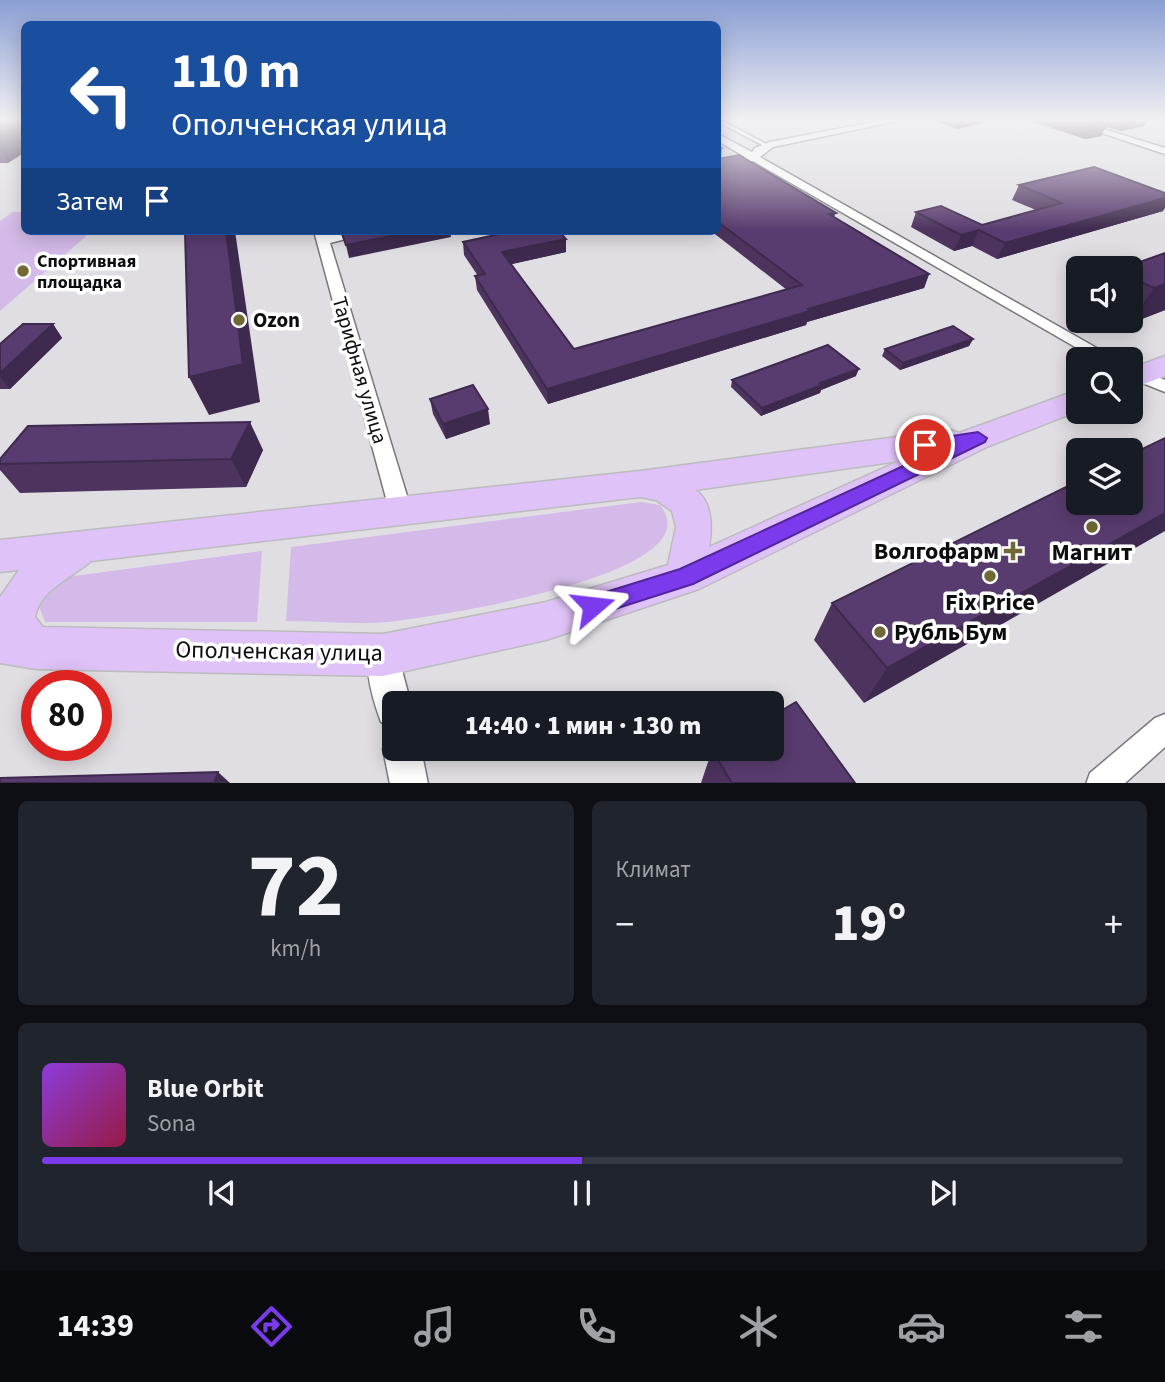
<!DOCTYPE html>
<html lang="ru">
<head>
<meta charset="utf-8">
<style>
  :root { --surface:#171b24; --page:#20242c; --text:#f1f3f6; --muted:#9ea1a6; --line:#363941; --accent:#7c3aed }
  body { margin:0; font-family:"Source Sans 3",sans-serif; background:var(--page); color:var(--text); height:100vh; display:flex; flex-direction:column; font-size:26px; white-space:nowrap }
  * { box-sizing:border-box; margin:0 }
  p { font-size:23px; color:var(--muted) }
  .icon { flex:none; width:38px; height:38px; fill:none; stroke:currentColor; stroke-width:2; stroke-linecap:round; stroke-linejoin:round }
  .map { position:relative; height:783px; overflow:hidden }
  .details { display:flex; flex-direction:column; gap:18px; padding:18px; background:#0d0f14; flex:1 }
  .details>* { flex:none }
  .top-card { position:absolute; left:21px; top:21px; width:700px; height:214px; border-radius:10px; box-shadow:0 4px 18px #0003; background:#1a4fa0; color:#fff; overflow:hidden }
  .fabs { position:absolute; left:1066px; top:256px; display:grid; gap:14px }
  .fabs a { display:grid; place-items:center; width:77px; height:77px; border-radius:10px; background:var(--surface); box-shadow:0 4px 18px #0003; font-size:35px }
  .speed { position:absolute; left:21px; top:670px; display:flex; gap:14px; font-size:35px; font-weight:700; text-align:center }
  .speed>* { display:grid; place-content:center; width:91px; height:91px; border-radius:50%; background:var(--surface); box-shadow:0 4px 18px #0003; line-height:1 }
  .speed .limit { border:10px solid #d22; background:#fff; color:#111 }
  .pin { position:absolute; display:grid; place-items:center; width:60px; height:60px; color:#fff; margin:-30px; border:4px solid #fff; border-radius:50%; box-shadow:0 2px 7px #0007 }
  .me { position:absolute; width:77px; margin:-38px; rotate:73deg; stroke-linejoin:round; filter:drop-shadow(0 0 5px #0008) }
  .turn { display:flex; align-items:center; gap:24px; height:147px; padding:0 35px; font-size:32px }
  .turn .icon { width:91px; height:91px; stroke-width:2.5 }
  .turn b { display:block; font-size:49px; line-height:60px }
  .then { display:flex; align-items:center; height:66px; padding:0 35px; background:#0003; gap:14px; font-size:26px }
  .big { font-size:52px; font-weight:800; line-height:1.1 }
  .details .tile { flex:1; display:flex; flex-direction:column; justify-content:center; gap:10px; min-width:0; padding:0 24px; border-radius:10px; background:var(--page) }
  .details .dial { align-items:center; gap:0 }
  .dial b { font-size:91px; line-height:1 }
  .song { display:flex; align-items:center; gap:21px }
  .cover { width:84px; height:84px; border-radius:10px; background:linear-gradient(135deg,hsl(270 70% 55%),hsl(340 70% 35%)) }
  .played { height:7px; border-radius:4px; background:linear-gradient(90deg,var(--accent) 50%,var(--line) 50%) }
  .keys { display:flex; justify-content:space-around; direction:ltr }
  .heat { display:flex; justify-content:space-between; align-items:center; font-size:38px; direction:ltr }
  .details .tiles { flex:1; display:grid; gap:18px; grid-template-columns:1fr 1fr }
  .tile:last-child { grid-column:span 2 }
  .trip { position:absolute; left:382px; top:691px; width:402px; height:70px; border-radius:10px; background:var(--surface); box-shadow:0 4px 18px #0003; font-weight:800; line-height:70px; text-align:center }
  .dock { display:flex; height:112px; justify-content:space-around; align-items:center; background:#090b0e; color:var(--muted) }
  .dock .icon { width:49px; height:49px }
  .dock .current { color:var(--accent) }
  .dock b { font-size:32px; color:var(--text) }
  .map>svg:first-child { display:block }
  .green { fill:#d3bae8 }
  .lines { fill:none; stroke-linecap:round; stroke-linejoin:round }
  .service-casing { stroke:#7a787c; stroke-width:3 }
  .minor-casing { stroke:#7a787c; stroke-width:3 }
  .tertiary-casing { stroke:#7a787c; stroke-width:3 }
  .trunk-casing { stroke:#bbbbbc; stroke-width:3 }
  .service { fill:#fff; fill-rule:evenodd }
  .minor { fill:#fff; fill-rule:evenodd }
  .tertiary { fill:#fff; fill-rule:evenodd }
  .trunk { fill:#dfc2f7; fill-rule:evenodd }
  .wall { fill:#4d345f }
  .shaded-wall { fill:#3e2a4e }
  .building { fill:#593c6f; stroke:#3e2a4e; stroke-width:2 }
  .route { fill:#7c3aed; stroke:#51269a; stroke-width:2 }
  .poi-dot { fill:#716835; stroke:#fff; stroke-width:2.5 }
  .labels { text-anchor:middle; stroke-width:7; stroke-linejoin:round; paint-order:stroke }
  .far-poi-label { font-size:18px; font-weight:bold; fill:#0d0c0e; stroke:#fff; text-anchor:start }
  .poi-label { font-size:21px; font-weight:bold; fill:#0d0c0e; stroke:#fff; text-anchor:start }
  .street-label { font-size:21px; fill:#0d0c0e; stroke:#fff }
  .near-poi-label { font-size:24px; font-weight:bold; fill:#0d0c0e; stroke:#fff }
  .near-street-label { font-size:24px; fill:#0d0c0e; stroke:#fff }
</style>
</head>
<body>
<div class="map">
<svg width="1165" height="784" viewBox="0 0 1165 784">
  <rect width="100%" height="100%" fill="#e0dee3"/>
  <g class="green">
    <path d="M13,212H24V231H92L0,311V221Z"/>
    <path d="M641,502L660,505C718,576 425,618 387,622C355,625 320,621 286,621L291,547Z"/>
    <path d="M262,551L257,622H45L37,601L59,578Z"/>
  </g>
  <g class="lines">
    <g class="service-casing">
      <path id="service" d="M718,120H721L770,146L766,147L718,122Z"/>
    </g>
    <g class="minor-casing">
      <g id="minor">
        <path d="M884,120H902L773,147L760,157L1116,359H1096L753,161L718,168V162L745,157L718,141V134L752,152L755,148L770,142Z"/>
        <path d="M1062,120H1075L1165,148V154Z"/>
        <path d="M314,231H326L328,235L351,231H377L330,243L411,509L407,515L400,517L393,515L389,509Z"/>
        <path d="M1130,367L1165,380V392L1130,378Z"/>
        <path d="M1165,714V747L1124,784H1086L1090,773L1155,718Z"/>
      </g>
    </g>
    <g class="tertiary-casing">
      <g id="tertiary">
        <path d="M383,639L395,644L411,704H394V727L381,722C373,700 362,665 371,644Z"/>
        <path d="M394,734V749H421L428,784H390L383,749L389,736Z"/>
      </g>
    </g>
    <g class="trunk-casing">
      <g id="trunk">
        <path d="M1165,356V376L1130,389V369Z"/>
        <path d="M1078,390V411L989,446L699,589L546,640L383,676L36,669L0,663V597L19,570L0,572V540L640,471L950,430L959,433ZM899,461L709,547C712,529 713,501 695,490ZM640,497L656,500L672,511L676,527L668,565L546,602L383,634L43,627L35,617C41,588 71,579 91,561Z"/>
      </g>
    </g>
    <use href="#service" class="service"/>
    <use href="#minor" class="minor"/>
    <use href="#tertiary" class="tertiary"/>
    <use href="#trunk" class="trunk"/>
  </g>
  <g class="wall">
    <path d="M0,120L8,163H0Z"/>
    <path d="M933,120H995L957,129Z"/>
    <path d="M1028,120H1147L1144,126L1120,131L1106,127L1101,136L1085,139Z"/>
    <path d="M718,145L721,158L836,213L834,217L929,274L924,288L807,322L806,325L548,404L477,290L475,276H478L464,255L463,242L566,239V252L511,264L574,349L787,290L711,231H718Z"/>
    <path d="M1019,185L1163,211L997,259L972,246L954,251L911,227L916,212L982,225L1036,210L1012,200Z"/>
    <path d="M1165,253V310L1129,324L1122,320H1130V268Z"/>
    <path d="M53,324L62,338L10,389H0V344Z"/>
    <path d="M973,339L969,346L900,370L882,356L885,349Z"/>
    <path d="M856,376L821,390L820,393L761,416L731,387L732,380Z"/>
    <path d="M430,399L490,424L446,439L433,414Z"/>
    <path d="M263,450L246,487L20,493L0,470V459Z"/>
    <path d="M1078,481L864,703L814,640L832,603Z"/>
    <path d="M712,750L855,783H701Z"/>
  </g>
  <g class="shaded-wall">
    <path d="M24,120V153L8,163L0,150V133Z"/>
    <path d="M960,120H995L957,129Z"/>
    <path d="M1095,120H1109L1101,136L1085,139Z"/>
    <path d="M1126,120H1147L1144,126L1120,131Z"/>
    <path d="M722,148L721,159L718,160V149Z"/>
    <path d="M1165,198V208L1163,211L997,259L1005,243Z"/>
    <path d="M979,230L972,246L954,251L961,235Z"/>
    <path d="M226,231H235L260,402L209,415L189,377Z"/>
    <path d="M416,231H450L451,237L349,258L346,245Z"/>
    <path d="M566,239V252L504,266L502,252Z"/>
    <path d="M929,274L924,288L807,322L806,325L548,404L547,389L808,309Z"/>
    <path d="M1165,284V310L1129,324L1154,288Z"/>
    <path d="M53,324L62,338L10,389L0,377V373Z"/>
    <path d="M973,339L969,346L900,370L903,363Z"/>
    <path d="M859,369L856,376L821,390L820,393L761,416L762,408L820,383Z"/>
    <path d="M488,409L490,424L446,439L443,424Z"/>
    <path d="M250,422L263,450L246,487L231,459Z"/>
    <path d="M1165,513V531L864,703L887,668Z"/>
    <path d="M218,772L230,783H214Z"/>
  </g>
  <g class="building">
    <path d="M0,120H24L0,133Z"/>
    <path d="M718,145L722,148L718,149V159L739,155L836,213L829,214L929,274L808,309L810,311L547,389L475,276L485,274L463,242L513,231H559L566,239L502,252L574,349L802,285L718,222Z"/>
    <path d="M1094,167L1165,193V198L1005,243L979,230L961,235L916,212L941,206L982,225L1062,203L1019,185Z"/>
    <path d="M185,231H226L243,364L189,377Z"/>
    <path d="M341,231H416L346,245Z"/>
    <path d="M1165,253V284L1154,288L1130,277V268H1123Z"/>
    <path d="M23,324H53L0,373V344Z"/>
    <path d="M953,326L973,339L903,363L885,349Z"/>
    <path d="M828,345L859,369L820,383L822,385L762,408L732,380Z"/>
    <path d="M473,385L488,409L443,424L430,399Z"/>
    <path d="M250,422L231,459L0,464V459L28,426Z"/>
    <path d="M1165,438V513L887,668L832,603L1078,481V502H1130V455Z"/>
    <path d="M796,702L855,783H732L712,750L714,749H772V716Z"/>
    <path d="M218,772L214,783H0V778Z"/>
  </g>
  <linearGradient id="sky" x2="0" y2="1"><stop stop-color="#8a9ed4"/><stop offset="0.52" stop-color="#f1f0f2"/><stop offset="1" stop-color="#f1f0f2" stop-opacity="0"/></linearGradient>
  <rect width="1165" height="230" fill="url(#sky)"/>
  <path class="route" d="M978,432L987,438L985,442L693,584L593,616L585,613L582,606L585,599L593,596L680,569L938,450H919L916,445L919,441Z"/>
  <g class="poi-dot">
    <circle cx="23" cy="271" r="7"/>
    <circle cx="239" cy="320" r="7"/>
    <circle cx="1092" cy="527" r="7"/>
    <path d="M1009.5 540.5h7v7h7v7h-7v7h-7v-7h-7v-7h7z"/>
    <circle cx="990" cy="576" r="7"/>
    <circle cx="880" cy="632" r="7"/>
  </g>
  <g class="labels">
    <g class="far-poi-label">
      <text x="37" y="267">Спортивная<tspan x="37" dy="21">площадка</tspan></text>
    </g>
    <g class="poi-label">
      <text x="253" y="327">Ozon</text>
    </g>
    <g class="street-label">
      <text transform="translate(360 370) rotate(74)" y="7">Тарифная улица</text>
    </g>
    <g class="near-poi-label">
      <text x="999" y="559" text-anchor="end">Волгофарм</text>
      <text x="1092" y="560">Магнит</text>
      <text x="990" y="610">Fix Price</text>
      <text x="894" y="640" text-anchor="start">Рубль Бум</text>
    </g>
    <g class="near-street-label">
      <text transform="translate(279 651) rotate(1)" y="8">Ополченская улица</text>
    </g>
  </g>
</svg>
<div class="fabs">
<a><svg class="icon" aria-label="sound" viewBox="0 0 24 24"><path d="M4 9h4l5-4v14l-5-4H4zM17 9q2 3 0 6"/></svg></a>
<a><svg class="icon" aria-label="search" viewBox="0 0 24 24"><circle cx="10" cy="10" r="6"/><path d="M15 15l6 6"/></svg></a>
<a><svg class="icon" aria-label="layers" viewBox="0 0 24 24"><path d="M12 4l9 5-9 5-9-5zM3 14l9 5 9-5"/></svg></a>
</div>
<div class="speed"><div class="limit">80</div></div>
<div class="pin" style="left:925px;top:445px;background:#d93025"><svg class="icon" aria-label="arrive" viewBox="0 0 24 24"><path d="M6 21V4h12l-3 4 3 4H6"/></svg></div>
<svg class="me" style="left:593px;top:606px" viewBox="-20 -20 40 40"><path d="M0-17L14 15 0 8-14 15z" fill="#7c3aed" stroke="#fff" stroke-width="4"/></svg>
<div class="trip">14:40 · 1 мин · 130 m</div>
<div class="top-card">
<div class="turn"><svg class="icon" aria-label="left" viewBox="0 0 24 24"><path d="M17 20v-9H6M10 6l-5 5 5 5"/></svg><div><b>110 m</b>Ополченская улица</div></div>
<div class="then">Затем<svg class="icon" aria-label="arrive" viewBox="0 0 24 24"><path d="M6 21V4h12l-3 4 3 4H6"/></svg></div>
</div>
</div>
<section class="details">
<div class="tiles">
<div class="tile dial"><b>72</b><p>km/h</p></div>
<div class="tile"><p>Климат</p>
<div class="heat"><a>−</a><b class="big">19°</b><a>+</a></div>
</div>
<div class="tile">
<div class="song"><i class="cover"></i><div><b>Blue Orbit</b><p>Sona</p></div></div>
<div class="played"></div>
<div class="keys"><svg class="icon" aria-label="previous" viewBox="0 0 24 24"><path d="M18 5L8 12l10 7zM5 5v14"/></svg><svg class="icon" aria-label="pause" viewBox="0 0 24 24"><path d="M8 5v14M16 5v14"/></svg><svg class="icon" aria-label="next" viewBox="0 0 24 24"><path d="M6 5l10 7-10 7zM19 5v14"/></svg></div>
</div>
</div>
</section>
<nav class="dock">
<b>14:39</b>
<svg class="icon current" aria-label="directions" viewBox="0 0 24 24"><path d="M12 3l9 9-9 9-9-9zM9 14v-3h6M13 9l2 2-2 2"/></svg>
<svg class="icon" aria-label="music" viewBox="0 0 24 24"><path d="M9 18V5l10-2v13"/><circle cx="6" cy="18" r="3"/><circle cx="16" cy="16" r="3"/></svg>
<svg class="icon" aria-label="phone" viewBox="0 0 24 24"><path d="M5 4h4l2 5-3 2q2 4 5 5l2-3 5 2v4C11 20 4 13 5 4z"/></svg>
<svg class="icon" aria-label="climate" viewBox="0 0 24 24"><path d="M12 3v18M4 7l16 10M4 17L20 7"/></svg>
<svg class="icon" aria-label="car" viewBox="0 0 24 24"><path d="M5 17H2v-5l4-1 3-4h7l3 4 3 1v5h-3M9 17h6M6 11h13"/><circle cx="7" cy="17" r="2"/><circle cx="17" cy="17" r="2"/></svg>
<svg class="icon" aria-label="filters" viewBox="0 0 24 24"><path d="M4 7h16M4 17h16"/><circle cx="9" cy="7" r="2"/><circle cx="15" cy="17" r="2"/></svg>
</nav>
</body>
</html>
